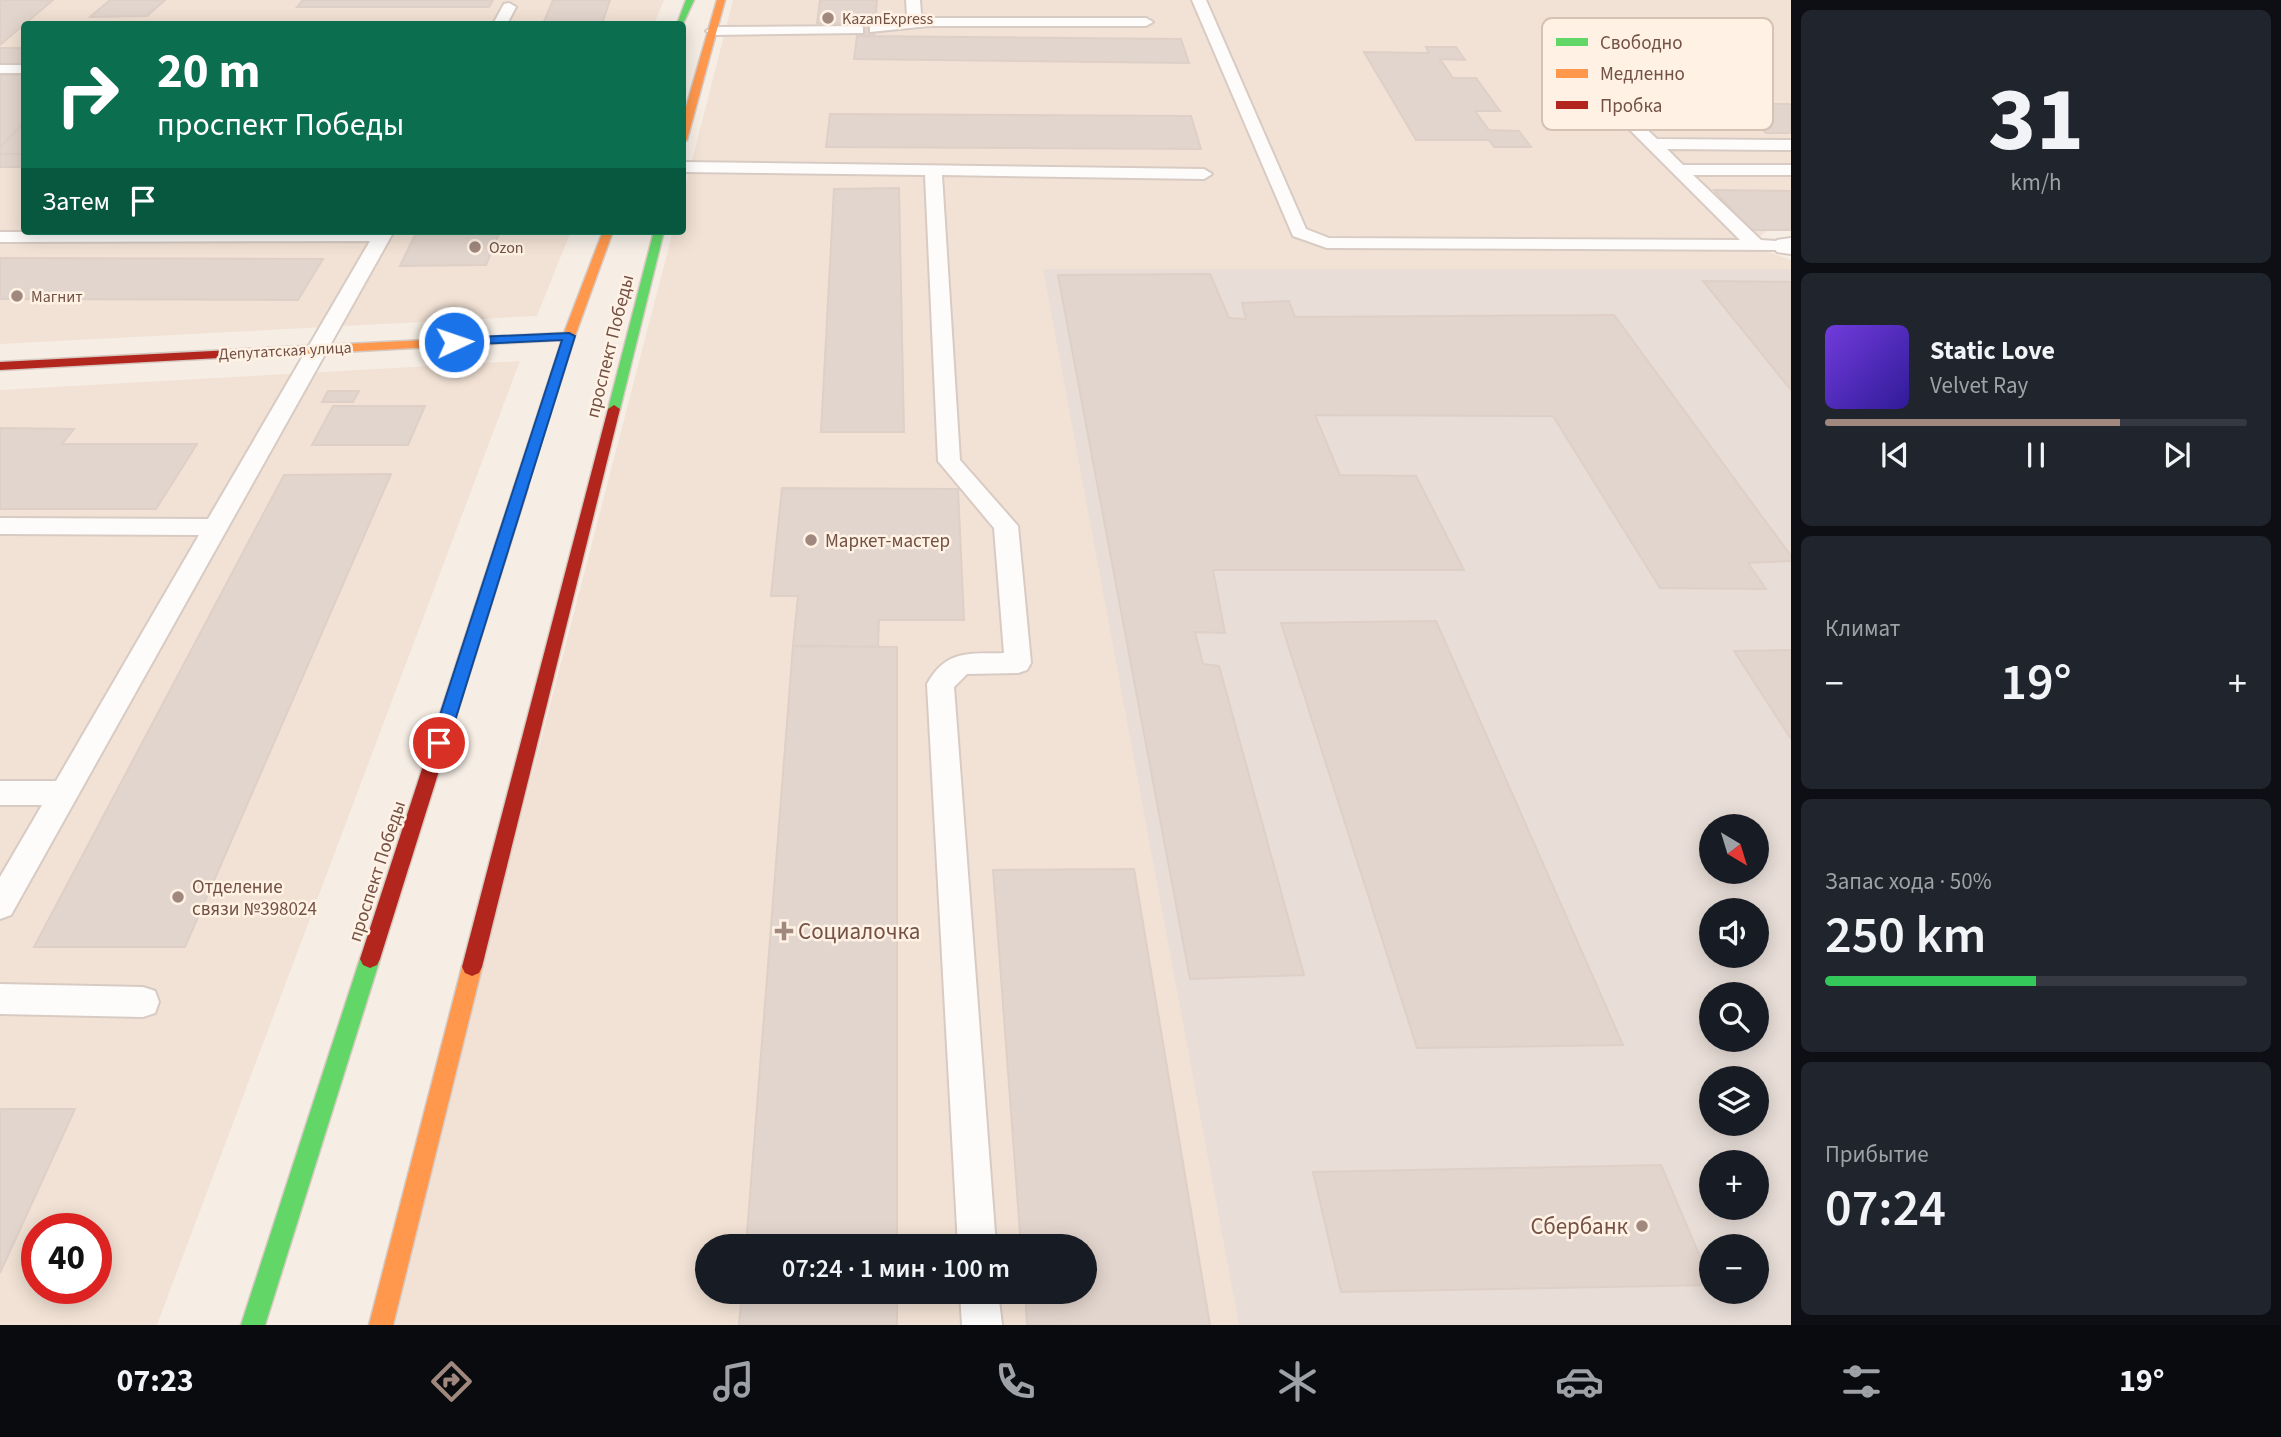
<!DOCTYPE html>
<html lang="ru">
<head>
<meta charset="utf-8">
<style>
  :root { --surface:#171b24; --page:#20242c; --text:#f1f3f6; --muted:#9ea1a6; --line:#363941; --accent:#a1887e }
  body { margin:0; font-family:"Source Sans 3",sans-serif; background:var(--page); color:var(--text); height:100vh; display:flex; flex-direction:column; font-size:26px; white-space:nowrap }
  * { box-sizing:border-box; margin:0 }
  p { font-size:23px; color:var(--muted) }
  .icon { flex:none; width:38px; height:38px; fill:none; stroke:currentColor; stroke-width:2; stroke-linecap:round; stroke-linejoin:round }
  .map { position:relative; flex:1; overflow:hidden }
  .panel { display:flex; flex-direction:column; gap:10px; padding:10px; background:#0d0f14; width:490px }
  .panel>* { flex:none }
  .guide { position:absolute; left:21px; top:21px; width:665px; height:214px; border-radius:7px; box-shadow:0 4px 18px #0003; background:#0b6e4f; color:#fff; overflow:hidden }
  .needle { width:46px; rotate:142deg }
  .controls { position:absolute; left:1699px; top:814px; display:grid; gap:14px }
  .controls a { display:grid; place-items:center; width:70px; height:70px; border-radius:50%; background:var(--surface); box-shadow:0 4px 18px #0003; font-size:35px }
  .speed { position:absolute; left:21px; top:1213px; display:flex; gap:14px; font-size:35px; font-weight:700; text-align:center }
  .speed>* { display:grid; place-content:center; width:91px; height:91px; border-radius:50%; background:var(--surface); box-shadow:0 4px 18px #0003; line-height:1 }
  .speed .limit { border:10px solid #d22; background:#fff; color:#111 }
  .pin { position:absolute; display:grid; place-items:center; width:60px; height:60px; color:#fff; margin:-30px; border:4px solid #fff; border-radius:50%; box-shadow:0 2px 7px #0007 }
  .me { position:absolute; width:77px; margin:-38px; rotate:87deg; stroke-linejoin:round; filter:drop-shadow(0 0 5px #0008) }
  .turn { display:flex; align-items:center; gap:24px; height:147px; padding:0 21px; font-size:32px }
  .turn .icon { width:91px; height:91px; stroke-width:2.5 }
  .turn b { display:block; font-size:49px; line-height:60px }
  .then { display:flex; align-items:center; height:66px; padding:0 21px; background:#0003; gap:14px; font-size:26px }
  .big { font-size:52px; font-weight:600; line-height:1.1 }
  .panel .tile { flex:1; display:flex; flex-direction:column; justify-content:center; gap:10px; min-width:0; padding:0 24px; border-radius:10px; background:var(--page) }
  .panel .dial { align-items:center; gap:0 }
  .dial b { font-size:91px; line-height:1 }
  .song { display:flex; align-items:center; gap:21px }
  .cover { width:84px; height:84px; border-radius:10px; background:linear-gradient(135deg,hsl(260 70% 55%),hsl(250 70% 35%)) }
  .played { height:7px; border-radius:4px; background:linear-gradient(90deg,var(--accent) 70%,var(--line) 70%) }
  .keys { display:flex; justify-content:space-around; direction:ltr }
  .heat { display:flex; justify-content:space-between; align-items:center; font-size:38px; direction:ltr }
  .charge { height:10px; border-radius:5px; background:linear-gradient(90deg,#34c759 50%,var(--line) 0) }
  .trip { position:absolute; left:695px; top:1234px; width:402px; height:70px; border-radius:35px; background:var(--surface); box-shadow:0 4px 18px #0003; font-weight:600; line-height:70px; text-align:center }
  .menu { display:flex; height:112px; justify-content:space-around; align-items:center; background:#090b0e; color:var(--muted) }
  .menu .icon { width:49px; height:49px }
  .menu .current { color:var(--accent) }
  .menu b { font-size:32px; color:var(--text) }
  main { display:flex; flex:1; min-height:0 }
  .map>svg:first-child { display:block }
  .residential { fill:#f2e2d5; fill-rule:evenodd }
  .industrial { fill:#e8ddd7; fill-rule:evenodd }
  .building { fill:#e2d5cd; stroke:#ded0c7; stroke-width:2 }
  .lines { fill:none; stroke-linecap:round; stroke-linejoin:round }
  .lane-casing { stroke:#d7cbc3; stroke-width:4 }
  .street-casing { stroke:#d7cbc3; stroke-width:4 }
  .fast-casing { stroke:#d6c9c2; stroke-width:3 }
  .slow-casing { stroke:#d6c9c2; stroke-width:3 }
  .jam-casing { stroke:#d6c9c2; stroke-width:3 }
  .lane { fill:#fefcfb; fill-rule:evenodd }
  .street { fill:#fefcfb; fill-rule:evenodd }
  .fast { fill:#63d668; fill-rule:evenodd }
  .slow { fill:#ff974d; fill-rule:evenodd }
  .jam { fill:#b3261e; fill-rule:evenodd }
  .route { fill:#1a73e8; stroke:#114b97; stroke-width:2 }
  .poi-dot { fill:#a1887e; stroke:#fff2e5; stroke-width:2.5 }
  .labels { text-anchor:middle; stroke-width:5; stroke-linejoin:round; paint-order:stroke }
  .far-poi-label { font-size:16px; fill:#735146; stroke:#fff2e5; text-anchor:start }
  .far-street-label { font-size:16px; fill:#735146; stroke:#fff2e5 }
  .street-label { font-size:19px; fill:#735146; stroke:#fff2e5 }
  .poi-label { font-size:19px; fill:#735146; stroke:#fff2e5; text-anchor:start }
  .near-poi-label { font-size:23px; fill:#735146; stroke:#fff2e5; text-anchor:start }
  .key { fill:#fff2e5; stroke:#d5c2b5; stroke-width:2 }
  .key-label { font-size:19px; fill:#735146 }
</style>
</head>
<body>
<main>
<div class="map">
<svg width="1791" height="1325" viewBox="0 0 1791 1325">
  <rect width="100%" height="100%" fill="#f6eee5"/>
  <g class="residential">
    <path d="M0,0H664L654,24H24V231H571L537,316L0,344Z"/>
    <path d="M733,0H1791V228H1770L1750,245L1791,260V1325H389L673,231H682L683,196ZM1712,826H1757V872H1712ZM1712,910H1757V956H1712ZM1712,994H1757V1040H1712ZM1712,1078H1757V1124H1712ZM1712,1162H1757V1208H1712ZM707,1246H1085V1292H707ZM1712,1246H1757V1292H1712Z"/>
    <path d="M520,361L157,1325H0V390ZM37,1228H96V1288H37Z"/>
  </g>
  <path class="industrial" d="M1043,269H1791V1325H1239ZM1712,826H1757V872H1712ZM1712,910H1757V956H1712ZM1712,994H1757V1040H1712ZM1712,1078H1757V1124H1712ZM1712,1162H1757V1208H1712ZM1712,1246H1757V1292H1712Z"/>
  <g class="building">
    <path d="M3,0H53L0,45V2Z"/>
    <path d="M110,0H165L147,16L90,17Z"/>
    <path d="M303,0H493L489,7H297Z"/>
    <path d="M553,0H610L602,24H543Z"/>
    <path d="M820,0H877L874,36H857L860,23H817Z"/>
    <path d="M857,36L1181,39L1189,63L854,59Z"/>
    <path d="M1426,47H1456L1465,60L1440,59L1453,78H1476L1500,111H1475L1489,130L1519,131L1531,147H1494L1489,140H1416L1364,52L1429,53Z"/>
    <rect x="0" y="48" width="24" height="17"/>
    <path d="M0,75H24V123L0,147Z"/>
    <path d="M1735,104H1791V133H1766Z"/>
    <path d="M830,114L1191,116L1201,149L826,147Z"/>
    <path d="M24,123V154H0V147Z"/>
    <rect x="0" y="154" width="24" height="13"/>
    <path d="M899,188L904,432H821L834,189Z"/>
    <path d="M1714,190L1791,191V230H1750Z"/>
    <path d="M417,231H500L486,265L400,266Z"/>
    <path d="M0,258L323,259L298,300L0,299Z"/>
    <path d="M1210,274L1229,318L1246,319L1242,303L1289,301L1295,317L1614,315L1791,556V561L1748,563L1766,589L1660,588L1553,416L1315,415L1340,475L1416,476L1464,570H1213L1225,633L1195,632L1203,664L1219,666L1304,975L1190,979L1058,275Z"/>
    <path d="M1703,281L1791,282V390Z"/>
    <path d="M328,391H359L353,402H322Z"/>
    <path d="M333,406H425L408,445H312Z"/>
    <path d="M0,428L74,429L62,444H197L156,509H0Z"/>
    <path d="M391,474L185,947H34L284,475Z"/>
    <path d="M782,488L958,489L964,620H879L878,647L793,646L798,596H771Z"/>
    <path d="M1436,621L1623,1045L1417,1048L1281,623Z"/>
    <path d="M793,646L897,647V1246H746Z"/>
    <path d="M1791,650V739L1734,651Z"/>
    <path d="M1134,869L1210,1325H1027L1025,1292H1085V1246H1021L993,870Z"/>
    <path d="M0,1109H75L0,1273Z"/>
    <path d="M1661,1165L1712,1285L1341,1292L1313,1172Z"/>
    <path d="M742,1292H897V1325H739Z"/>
  </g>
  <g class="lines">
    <g class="lane-casing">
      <g id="lane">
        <path d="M906,0H920L921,14L931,18H1146L1153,22L1146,26H929L870,32V26L912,20L907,16Z"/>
        <path d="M1192,0H1206L1306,229L1329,238L1740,240L1608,108L1611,105H1621L1657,139L1791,140V150L1667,149L1683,165H1791V175H1693L1761,240L1791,242V250L1327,248L1293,236Z"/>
        <path d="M509,3L516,7L507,24H493L504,4Z"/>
        <path d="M858,26L863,27V33L713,35L706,31L713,27Z"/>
        <rect x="0" y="65" width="24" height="8"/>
        <path d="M682,162L1204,169L1212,174L1204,179L942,175L960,460L1018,526L1031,663L1027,670L1018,673L967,674L954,687L996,1246H958L927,684C946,649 970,654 1004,653L994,528L938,461L925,175L682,172Z"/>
        <path d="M394,231L11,915L0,919V877L42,805H0V781H56L199,535L0,534V518L208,519L370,241L0,242V232Z"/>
        <path d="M0,984L143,987L155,991L159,1002L155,1013L143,1017L0,1014Z"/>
        <path d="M960,1292H998L1002,1325H962Z"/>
      </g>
    </g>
    <g class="street-casing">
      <path id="street" d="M1791,238V254L1777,252L1773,246L1777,240Z"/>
    </g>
    <g class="fast-casing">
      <g id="fast">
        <path d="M686,0H694L682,26L677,24Z"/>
        <path d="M654,231H664L620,409L614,413L608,409Z"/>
        <path d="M370,950L377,953L380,959L265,1325H241L360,959L363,953Z"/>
      </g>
    </g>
    <g class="slow-casing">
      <g id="slow">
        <path d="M717,0H725L687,140L682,143V121Z"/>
        <path d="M603,231H613L575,336L526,490L521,491L514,487L562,340L268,356L262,352L268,348L564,333Z"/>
        <path d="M472,958L479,961L482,967L393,1325H369L462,967L465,961Z"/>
      </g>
    </g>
    <g class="jam-casing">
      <g id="jam">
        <path d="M268,348L272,349V355L0,370V362Z"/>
        <path d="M614,405L620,409L482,967L479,973L472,976L465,973L462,967L608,409Z"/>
        <path d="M521,483L528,487L380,959L377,965L370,968L363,965L360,959L514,487Z"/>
      </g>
    </g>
    <use href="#lane" class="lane"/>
    <use href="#street" class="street"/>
    <use href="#fast" class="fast"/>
    <use href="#slow" class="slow"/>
    <use href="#jam" class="jam"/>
  </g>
  <path class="route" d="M569,333L575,336L448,743L445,747H433L431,743L562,340L454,345L448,342L454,338Z"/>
  <g class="poi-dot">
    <circle cx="828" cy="18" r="7"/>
    <circle cx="475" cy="247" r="7"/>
    <circle cx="17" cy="296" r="7"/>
    <circle cx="811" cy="540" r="7"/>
    <circle cx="178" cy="897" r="7"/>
    <path d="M780.5 920.5h7v7h7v7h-7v7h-7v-7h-7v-7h7z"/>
    <circle cx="1642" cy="1226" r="7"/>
  </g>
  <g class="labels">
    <g class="far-poi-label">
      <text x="842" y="24">KazanExpress</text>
      <text x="489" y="253">Ozon</text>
      <text x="31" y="302">Магнит</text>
    </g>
    <g class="far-street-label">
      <text transform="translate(285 350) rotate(-3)" y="6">Депутатская улица</text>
    </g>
    <g class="street-label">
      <text transform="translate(609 346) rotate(-76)" y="7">проспект Победы</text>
      <text transform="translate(376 871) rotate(-72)" y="7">проспект Победы</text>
    </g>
    <g class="poi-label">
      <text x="825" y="547">Маркет-мастер</text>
      <text x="192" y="893">Отделение<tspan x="192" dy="22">связи №398024</tspan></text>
    </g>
    <g class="near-poi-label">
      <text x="798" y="939">Социалочка</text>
      <text x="1628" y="1234" text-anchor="end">Сбербанк</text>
    </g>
  </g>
  <rect x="1542" y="18" width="231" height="112" rx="10" class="key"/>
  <rect x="1556" y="38" width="32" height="8" fill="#63d668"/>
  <rect x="1556" y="69" width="32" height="9" fill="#ff974d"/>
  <rect x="1556" y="101" width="32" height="8" fill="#b3261e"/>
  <g class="key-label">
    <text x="1600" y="49">Свободно</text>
    <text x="1600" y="80">Медленно</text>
    <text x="1600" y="112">Пробка</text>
  </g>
</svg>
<div class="controls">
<a><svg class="needle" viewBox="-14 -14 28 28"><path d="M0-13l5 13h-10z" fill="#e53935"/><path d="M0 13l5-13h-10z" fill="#9ea1a6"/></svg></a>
<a><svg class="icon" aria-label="sound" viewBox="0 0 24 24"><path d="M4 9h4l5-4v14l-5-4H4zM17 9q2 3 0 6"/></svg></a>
<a><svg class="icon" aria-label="search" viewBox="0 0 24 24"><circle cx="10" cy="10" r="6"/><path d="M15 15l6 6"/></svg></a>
<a><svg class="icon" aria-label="layers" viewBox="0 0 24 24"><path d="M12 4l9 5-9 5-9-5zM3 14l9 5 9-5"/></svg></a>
<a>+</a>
<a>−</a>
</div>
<div class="speed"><div class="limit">40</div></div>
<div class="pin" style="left:439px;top:743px;background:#d93025"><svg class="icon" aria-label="arrive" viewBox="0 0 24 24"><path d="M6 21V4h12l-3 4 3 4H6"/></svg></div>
<svg class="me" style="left:454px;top:342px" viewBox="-20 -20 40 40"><circle r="17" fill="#1a73e8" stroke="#fff" stroke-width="3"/><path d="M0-11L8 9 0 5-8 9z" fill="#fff"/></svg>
<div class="trip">07:24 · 1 мин · 100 m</div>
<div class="guide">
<div class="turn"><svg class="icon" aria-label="right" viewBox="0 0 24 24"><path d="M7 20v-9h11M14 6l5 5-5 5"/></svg><div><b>20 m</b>проспект Победы</div></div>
<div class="then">Затем<svg class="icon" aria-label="arrive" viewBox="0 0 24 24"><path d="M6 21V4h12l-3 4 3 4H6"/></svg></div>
</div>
</div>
<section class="panel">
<div class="tile dial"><b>31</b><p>km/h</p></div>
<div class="tile">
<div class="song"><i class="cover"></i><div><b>Static Love</b><p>Velvet Ray</p></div></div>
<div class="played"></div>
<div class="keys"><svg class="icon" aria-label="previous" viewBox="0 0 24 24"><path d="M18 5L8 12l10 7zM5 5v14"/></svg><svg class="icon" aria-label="pause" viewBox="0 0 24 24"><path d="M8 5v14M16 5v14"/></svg><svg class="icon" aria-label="next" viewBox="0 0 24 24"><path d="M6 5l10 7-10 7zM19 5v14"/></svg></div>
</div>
<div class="tile"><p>Климат</p>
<div class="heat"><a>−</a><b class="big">19°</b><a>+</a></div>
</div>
<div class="tile"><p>Запас хода · 50%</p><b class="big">250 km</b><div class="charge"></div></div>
<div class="tile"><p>Прибытие</p><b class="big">07:24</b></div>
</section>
</main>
<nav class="menu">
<b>07:23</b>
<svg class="icon current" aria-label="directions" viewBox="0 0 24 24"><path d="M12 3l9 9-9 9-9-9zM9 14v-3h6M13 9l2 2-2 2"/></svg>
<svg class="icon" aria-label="music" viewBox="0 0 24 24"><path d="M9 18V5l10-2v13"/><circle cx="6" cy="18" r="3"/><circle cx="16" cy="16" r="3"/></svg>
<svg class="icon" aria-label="phone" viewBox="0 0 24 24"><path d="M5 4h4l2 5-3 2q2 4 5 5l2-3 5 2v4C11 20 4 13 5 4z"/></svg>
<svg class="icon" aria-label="climate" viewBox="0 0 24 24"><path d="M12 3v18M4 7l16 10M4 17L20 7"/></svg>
<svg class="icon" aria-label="car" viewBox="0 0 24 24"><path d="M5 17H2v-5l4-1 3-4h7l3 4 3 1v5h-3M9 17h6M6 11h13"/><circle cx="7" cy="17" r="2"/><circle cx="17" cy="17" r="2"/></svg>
<svg class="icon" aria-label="filters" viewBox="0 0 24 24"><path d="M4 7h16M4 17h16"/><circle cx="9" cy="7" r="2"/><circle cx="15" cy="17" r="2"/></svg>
<b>19°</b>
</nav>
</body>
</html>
